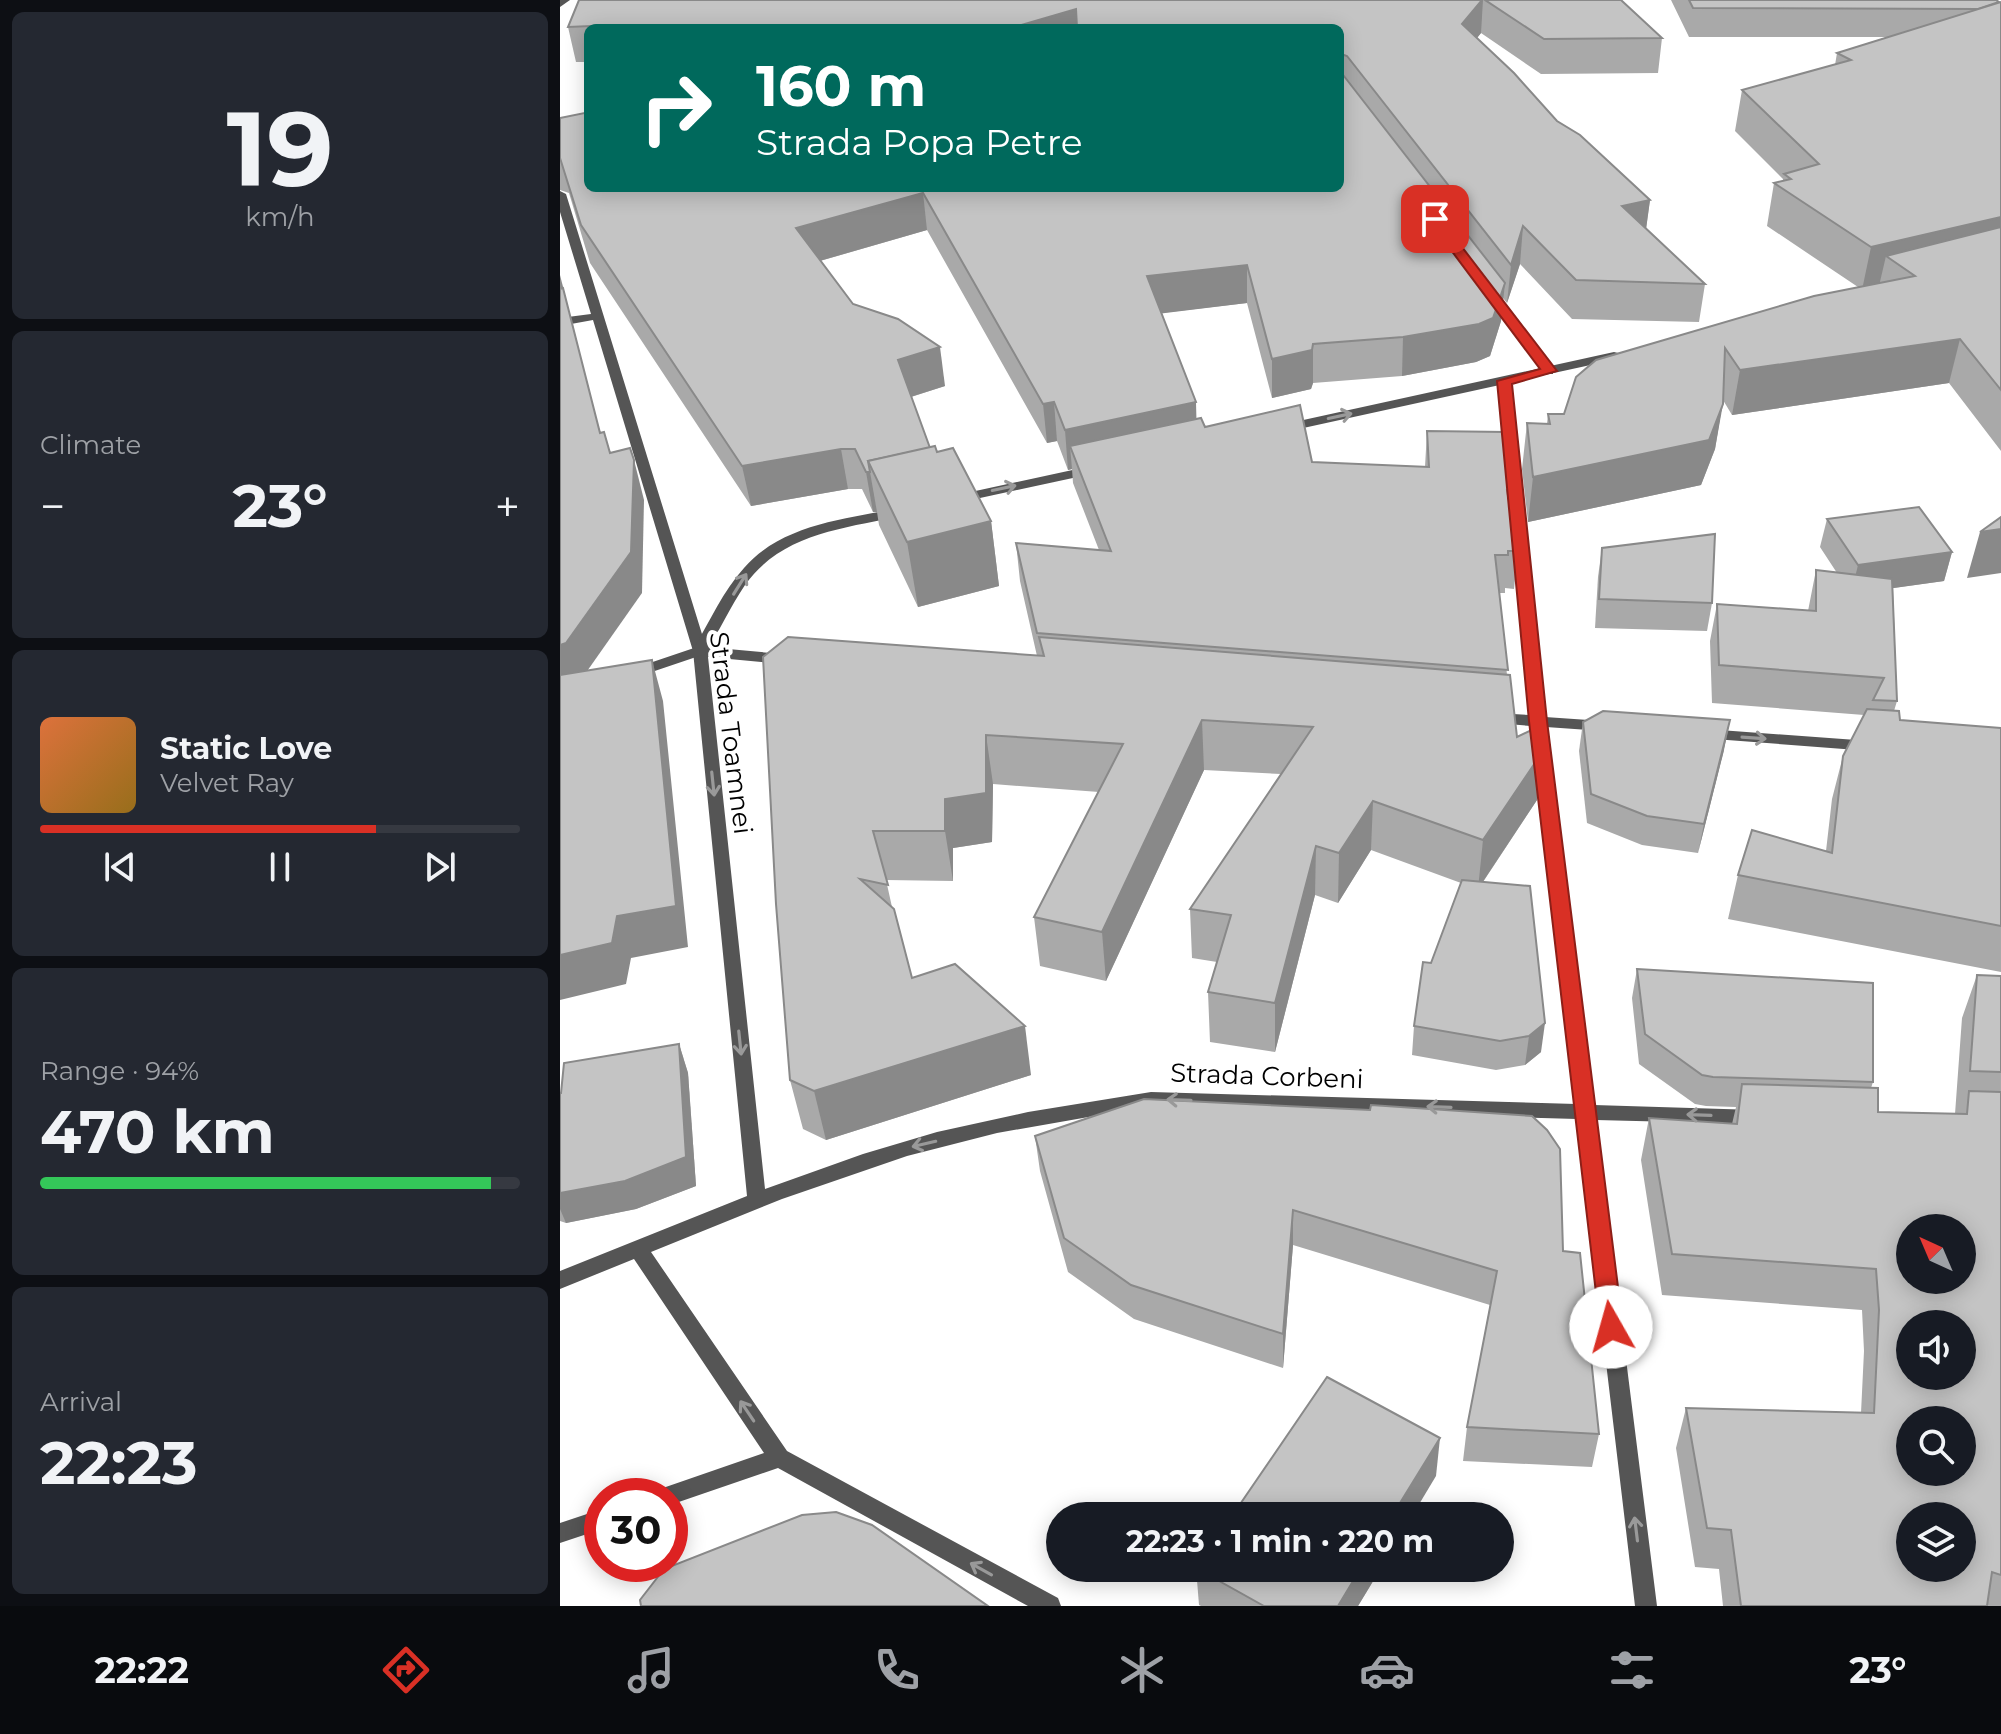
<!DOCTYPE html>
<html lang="en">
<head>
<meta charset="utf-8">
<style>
  :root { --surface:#171b24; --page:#242831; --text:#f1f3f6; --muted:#9ea1a6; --line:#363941; --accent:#d93025 }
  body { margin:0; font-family:Montserrat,sans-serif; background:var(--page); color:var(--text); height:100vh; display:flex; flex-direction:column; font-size:30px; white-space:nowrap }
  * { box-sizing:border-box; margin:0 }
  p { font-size:26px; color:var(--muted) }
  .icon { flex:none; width:44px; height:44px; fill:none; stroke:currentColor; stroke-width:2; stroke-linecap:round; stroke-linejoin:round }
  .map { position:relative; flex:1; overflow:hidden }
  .side { display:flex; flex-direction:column; gap:12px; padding:12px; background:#0d0f14; width:560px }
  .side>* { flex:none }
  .hud { position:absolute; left:24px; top:24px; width:760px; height:168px; border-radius:12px; box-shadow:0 4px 20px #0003; background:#00695c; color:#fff; overflow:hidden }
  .needle { width:52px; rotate:316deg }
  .buttons { position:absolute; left:1336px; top:1214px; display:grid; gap:16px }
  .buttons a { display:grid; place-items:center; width:80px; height:80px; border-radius:50%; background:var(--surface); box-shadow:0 4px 20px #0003; font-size:40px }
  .speed { position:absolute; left:24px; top:1478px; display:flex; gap:16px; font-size:40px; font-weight:700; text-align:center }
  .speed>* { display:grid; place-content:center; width:104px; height:104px; border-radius:50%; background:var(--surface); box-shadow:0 4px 20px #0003; line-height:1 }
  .speed .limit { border:12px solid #d22; background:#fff; color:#111 }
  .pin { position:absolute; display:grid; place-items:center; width:68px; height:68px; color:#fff; margin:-34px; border-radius:16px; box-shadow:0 4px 12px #0006 }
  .me { position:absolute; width:88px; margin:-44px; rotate:353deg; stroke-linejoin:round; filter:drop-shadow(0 0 6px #0008) }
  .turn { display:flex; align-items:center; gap:28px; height:168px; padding:0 40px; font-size:36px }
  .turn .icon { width:104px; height:104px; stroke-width:2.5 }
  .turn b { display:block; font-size:56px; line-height:68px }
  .big { font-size:60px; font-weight:700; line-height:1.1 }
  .side .card { flex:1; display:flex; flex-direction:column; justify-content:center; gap:12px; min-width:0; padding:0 28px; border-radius:12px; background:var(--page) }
  .side .dial { align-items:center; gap:0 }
  .dial b { font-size:104px; line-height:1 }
  .song { display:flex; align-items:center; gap:24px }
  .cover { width:96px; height:96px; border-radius:12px; background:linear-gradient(135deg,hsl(20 70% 55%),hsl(40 70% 35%)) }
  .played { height:8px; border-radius:4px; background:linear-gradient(90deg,var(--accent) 70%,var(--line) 70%) }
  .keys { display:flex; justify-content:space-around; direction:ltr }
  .heat { display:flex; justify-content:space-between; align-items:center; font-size:44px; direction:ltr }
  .charge { height:12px; border-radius:6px; background:linear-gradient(90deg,#34c759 94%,var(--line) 0) }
  .trip { position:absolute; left:486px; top:1502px; width:468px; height:80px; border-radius:40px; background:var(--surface); box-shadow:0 4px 20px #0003; font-weight:700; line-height:80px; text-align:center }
  .tab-bar { display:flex; height:128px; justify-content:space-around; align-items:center; background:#090b0e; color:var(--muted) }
  .tab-bar .icon { width:56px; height:56px }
  .tab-bar .selected { color:var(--accent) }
  .tab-bar b { font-size:36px; color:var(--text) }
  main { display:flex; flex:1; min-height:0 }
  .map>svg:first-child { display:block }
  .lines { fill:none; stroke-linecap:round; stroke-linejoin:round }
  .minor { fill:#555; fill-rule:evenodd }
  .tertiary { fill:#555; fill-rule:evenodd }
  .wall { fill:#a9a9a9 }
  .shaded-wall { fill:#898989 }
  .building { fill:#c4c4c4; stroke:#898989; stroke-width:2; fill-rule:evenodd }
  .oneway { stroke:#999 }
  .route { fill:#d93025; stroke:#8d1f18; stroke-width:2 }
  .labels { text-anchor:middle; stroke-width:8; stroke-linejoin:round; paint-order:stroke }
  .street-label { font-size:26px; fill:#000; stroke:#fff }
</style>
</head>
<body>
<main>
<section class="side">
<div class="card dial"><b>19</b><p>km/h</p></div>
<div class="card"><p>Climate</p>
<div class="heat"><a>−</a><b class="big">23°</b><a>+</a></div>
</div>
<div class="card">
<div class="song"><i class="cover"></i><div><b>Static Love</b><p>Velvet Ray</p></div></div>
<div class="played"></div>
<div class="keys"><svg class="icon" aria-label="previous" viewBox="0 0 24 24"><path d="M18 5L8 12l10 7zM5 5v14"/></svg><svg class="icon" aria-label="pause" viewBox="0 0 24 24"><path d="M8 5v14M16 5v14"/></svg><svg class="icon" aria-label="next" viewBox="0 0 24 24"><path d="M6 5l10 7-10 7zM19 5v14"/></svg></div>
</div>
<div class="card"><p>Range · 94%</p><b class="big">470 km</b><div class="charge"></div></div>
<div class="card"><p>Arrival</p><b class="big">22:23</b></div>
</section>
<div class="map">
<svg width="1441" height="1606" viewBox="0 0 1441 1606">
  <rect width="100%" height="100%" fill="#fff"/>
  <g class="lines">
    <g class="minor">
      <path d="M0,0H10L0,7Z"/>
      <path d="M0,191L6,194L146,647L222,654L229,659L222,664L148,657L205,1189L303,1154L377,1132L468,1112L591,1092L1016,1104L971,726L935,723L927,718L935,713L970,715L938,381L944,377L948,378L985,717L1043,721L1051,726L1043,731L986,727L1034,1105L1196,1110L1203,1112L1205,1117L1203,1122L1196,1124L1036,1120L1097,1606H1075L1017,1119L591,1106L437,1133L347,1156L222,1199L91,1252L227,1451L498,1598L501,1606H468L218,1468L110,1505V1496H97L100,1489L204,1453L74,1259L0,1289V1271L187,1196L133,651L33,320L0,326V318L31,314L0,212Z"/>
      <path d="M930,289L934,290L993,368V374H985L924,293Z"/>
      <path d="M1146,729L1310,741L1318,746L1310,751L1141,738L1138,734Z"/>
      <path d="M42,1509V1529L0,1543V1523Z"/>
    </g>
    <g class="tertiary">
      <path d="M1054,352L1058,353V359L725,432L719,428L725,424Z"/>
      <path d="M531,466L536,467V473L397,503L390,499L397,495Z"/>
      <path d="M339,508L344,509L346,512L344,515C285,529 223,532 185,585C170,607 159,632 145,654L74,678L67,673L69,670L134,648C150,621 163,591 184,568C222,524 286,519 339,508Z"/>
    </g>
  </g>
  <g class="wall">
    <path d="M19,0H1061L1102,38L1098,73L981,74L921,33L917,38L997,121L1090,200L1086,228L1145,284L1139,322L1012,319L960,264L947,303L943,298L941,321L930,356L916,362L842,376L753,383L751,389L712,398L687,303L601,313L636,419L645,427L752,462L865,467L867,431L953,489L950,512L958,551L954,589L945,588V593H939L947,675L957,737L977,800L923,882L981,1052L965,1065L936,1070L852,1055L854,1026L871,963L901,883L811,850L778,903L755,895L715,1052L650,1042L648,992L657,962L632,958L630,909L721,774L644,770L546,981L480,966L474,917L539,792L433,784L432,842L393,848V881L326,880L332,907L352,978L471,1075L266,1140L243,1129L230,1080L216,904L477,656L460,581L456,543L539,550L513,483L512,469L508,470L497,441L487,443L367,230L260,261L293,304L385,386L351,397L370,448L377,452L431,521L439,586L358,607L319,525L317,512H313L302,489H288L191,506L30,263L9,193L0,190V118L780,188V28H28V62H16L8,27Z"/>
    <path d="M1111,0H1436L1439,2H1441V451L1389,383L1172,415L1163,400L1155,449L1141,485L968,522L962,469L967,423L987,424L988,414H1004L1298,287L1207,226L1214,183L1223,181V179L1175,131L1182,90L1275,65L1277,53L1327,37H1129Z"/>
    <path d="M1267,519L1392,552L1384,581L1333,588L1337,701L1334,711L1340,720L1441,728V972L1168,919L1178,875L1266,851L1272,799L1283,756L1304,715L1152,703L1150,641L1157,604L1248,611L1256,570L1277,573L1260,547Z"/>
    <path d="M1042,548L1152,603L1147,631L1035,628L1038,577Z"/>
    <path d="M1023,722L1164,750L1138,853L1082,845L1027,823L1019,751Z"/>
    <path d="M1077,969L1313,1082L1311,1088L1318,1112L1395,1114L1402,1018L1417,975L1441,976V1606H1163L1159,1569L1135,1567L1116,1448L1126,1408L1301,1413L1304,1351L1302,1310L1102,1295L1081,1160L1089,1118L1172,1124L1176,1107L1146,1106L1135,1104L1079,1064L1072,998Z"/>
    <path d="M119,1044L128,1073L136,1186L76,1209L6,1223L0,1221V1093Z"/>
    <path d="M475,1136L1003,1251L1039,1434L1032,1467L903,1461L907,1427L930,1305L733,1245L723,1368L574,1319L508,1272L480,1171Z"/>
    <path d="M636,1568H821L798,1606H641L639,1605Z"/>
  </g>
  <g class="shaded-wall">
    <path d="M922,0H923L921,33L900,59L902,24Z"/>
    <path d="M516,9L517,28H451Z"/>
    <path d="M363,193L367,230L242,266L236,228Z"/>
    <path d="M1090,200L1085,237L1062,206Z"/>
    <path d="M1441,217V254L1326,256L1319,286L1302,290L1311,247Z"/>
    <path d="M963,226L960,264L947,303L951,265Z"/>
    <path d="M687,265V303L589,315L587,276Z"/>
    <path d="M0,275L50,472L0,316Z"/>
    <path d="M945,283L941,321L930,356L916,362L842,376L843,337Z"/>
    <path d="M1400,339L1389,383L1172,415L1180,370Z"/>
    <path d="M753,344V383L751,389L712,398V359Z"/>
    <path d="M380,347L385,386L344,399L338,360Z"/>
    <path d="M494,402L497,441L487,443L483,404Z"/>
    <path d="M636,402L637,441L510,446L512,469L508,470L505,430Z"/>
    <path d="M1163,404L1155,449L1141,485L968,522L973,477Z"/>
    <path d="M281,449L288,489L191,506L182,466Z"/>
    <path d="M74,460L84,500L82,593L18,684L0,690V645Z"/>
    <path d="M306,472H310L317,512H313Z"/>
    <path d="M953,489L949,526L947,490Z"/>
    <path d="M431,521L439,586L358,607L347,542Z"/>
    <path d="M1441,529V573L1407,578L1420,532Z"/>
    <path d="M1392,552L1384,581L1291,594L1298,565Z"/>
    <path d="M92,660L103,701L128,947L71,958L66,984L0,1000V955Z"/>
    <path d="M642,720L644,770L546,981L542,932Z"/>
    <path d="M1170,720L1164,750L1138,853L1144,824Z"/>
    <path d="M426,735L433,784L432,842L393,848V881L385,831V799Z"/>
    <path d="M983,751L977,800L918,889L923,840Z"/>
    <path d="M813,801L811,850L778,903L779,853Z"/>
    <path d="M756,846L755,895L715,1052V1003Z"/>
    <path d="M985,1023L981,1052L965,1065L969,1036Z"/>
    <path d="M465,1026L471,1075L266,1140L254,1091Z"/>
    <path d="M119,1044L128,1073L136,1186L76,1209L6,1223L0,1209V1193Z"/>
    <path d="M733,1210V1245L723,1368V1334Z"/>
    <path d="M880,1438L876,1476L852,1516H832Z"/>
    <path d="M801,1568H821L798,1606H778Z"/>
  </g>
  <g class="building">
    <path d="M19,0H922L902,24L954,73L997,121L1020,135L1090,200L1062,206L1145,284L1016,280L963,226L951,265L787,56L781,54L780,55V28H517L516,9L451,28H54L55,25L8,27Z"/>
    <path d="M925,0H1061L1102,38L984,39Z"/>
    <path d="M1129,0H1436L1439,2L1418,9L1133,8Z"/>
    <path d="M1441,2V217L1311,247L1214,183L1231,179L1224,174L1259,164L1182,90L1291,60L1277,53Z"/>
    <path d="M780,71L945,283L933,318L919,324L843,337L753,344L752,350L712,359L687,265L587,276L636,402L505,430L494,402L483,404L363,193L236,228L293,304L338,319L380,347L338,360L370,448L308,461L310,472H306L295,449H281L182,466L21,225L0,158V118L25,113L28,104V188H780Z"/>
    <path d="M1441,227V390L1400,339L1180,370L1165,348L1163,404L1149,440L973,477L967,423L990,424L988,414H1004L1016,377L1036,360L1254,296L1355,276L1326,256Z"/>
    <path d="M3,288L40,433L44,432L50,453L70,448L74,460L71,552L6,643L0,645V289Z"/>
    <path d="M740,405L752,462L869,467L867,431L947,432L953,489L947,490L958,551H948V555H935L948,670L477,633L456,543L551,551L510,446L641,418L645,427Z"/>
    <path d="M375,446L377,452L393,448L431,521L347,542L308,461Z"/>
    <path d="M1359,507L1392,552L1298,565L1267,519Z"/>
    <path d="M1441,517V529L1420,532Z"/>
    <path d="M1155,534L1152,603L1039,599L1042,548Z"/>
    <path d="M1256,570L1332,579L1337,701L1313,700L1324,678L1159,665L1157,604L1256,611Z"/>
    <path d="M228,637L484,656L479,637L950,675L957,737L980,726L983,751L923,840L813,801L779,853L756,846L715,1003L648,992L671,915L630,909L753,727L642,720L542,932L474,917L563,744L426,735V793L385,799V831H313L328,885L300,879L334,909L352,978L395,964L465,1026L254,1091L230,1080L216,904L203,657Z"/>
    <path d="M92,660L116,906L57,916L52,943L0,955V675Z"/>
    <path d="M1307,709L1339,711L1340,720L1441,728V926L1178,875L1192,830L1272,853L1283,756Z"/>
    <path d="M1043,711L1170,720L1144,824L1087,816L1031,794L1023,722Z"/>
    <path d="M902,880L970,886L985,1023L969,1036L940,1041L854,1026L863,962L871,963Z"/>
    <path d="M1077,969L1313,983V1082L1153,1077L1142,1075L1085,1034Z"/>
    <path d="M1417,975L1441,976V1072L1410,1071Z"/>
    <path d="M119,1044L126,1157L65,1181L0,1193V1093H1L4,1063Z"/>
    <path d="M1182,1084L1318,1088V1112L1407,1114L1409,1091L1441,1092V1575L1432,1572L1427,1606H1181L1171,1530L1147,1528L1126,1408L1314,1413L1319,1310L1316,1269L1112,1254L1089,1118L1177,1124ZM1350,1228H1402V1280H1350ZM1350,1324H1402V1376H1350ZM1350,1420H1402V1472H1350ZM1350,1516H1402V1568H1350Z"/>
    <path d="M584,1099L810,1110L811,1105L972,1116L987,1130L1000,1149L1003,1251L1020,1253L1039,1434L907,1427L937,1271L733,1210L723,1334L571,1285L504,1238L475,1136Z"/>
    <path d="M767,1377L880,1438L832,1516H672Z"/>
    <path d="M276,1512L312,1525L428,1606H81L80,1600L104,1569L242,1515Z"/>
    <path d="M636,1568H801L778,1606H704Z"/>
  </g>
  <defs><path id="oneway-shaft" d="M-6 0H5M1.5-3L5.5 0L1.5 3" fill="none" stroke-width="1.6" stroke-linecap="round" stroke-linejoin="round" transform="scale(2)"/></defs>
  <g class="oneway">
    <use href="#oneway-shaft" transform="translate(780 416) rotate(-12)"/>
    <use href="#oneway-shaft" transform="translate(444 488) rotate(-12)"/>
    <use href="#oneway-shaft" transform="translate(180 584) rotate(-58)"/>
    <use href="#oneway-shaft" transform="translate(1194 738) rotate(4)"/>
    <use href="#oneway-shaft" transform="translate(153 784) rotate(84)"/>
    <use href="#oneway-shaft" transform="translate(180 1043) rotate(84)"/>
    <use href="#oneway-shaft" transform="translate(619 1100) rotate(-178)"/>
    <use href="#oneway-shaft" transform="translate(879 1107) rotate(-178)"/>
    <use href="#oneway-shaft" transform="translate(1139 1115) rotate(-178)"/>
    <use href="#oneway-shaft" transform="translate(364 1144) rotate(167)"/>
    <use href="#oneway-shaft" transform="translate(187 1411) rotate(-124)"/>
    <use href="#oneway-shaft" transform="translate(1076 1529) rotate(-97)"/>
    <use href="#oneway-shaft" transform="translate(421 1569) rotate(-151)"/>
  </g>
  <path class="route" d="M870,217H879L997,371L952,384L987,721L1063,1327L1060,1335L1051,1337L1043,1335L1040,1327L969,721L937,381L980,369L870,222Z"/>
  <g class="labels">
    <g class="street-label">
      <text transform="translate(171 733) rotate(83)" y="9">Strada Toamnei</text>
      <text transform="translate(707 1076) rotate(2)" y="9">Strada Corbeni</text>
    </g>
  </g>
</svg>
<div class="buttons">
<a><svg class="needle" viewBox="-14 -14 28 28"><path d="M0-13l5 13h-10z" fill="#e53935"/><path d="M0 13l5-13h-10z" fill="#9ea1a6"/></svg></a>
<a><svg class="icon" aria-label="sound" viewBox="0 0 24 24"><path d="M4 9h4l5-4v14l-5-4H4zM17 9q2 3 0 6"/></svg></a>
<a><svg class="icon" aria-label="search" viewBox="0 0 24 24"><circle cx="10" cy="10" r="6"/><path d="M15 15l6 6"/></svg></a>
<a><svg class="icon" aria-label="layers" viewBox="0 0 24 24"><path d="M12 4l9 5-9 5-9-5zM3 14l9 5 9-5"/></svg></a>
</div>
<div class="speed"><div class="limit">30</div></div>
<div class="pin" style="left:875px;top:219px;background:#d93025"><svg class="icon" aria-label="arrive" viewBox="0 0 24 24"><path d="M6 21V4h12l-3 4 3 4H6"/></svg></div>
<svg class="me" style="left:1051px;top:1327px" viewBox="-20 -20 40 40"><circle r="19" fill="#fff"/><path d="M0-13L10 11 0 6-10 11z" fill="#d93025"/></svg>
<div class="trip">22:23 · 1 min · 220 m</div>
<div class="hud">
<div class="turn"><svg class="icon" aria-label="right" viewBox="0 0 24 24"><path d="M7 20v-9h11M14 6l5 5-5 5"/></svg><div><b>160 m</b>Strada Popa Petre</div></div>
</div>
</div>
</main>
<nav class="tab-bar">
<b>22:22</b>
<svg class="icon selected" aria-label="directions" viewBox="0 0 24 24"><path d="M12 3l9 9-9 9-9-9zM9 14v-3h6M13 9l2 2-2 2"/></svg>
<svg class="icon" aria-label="music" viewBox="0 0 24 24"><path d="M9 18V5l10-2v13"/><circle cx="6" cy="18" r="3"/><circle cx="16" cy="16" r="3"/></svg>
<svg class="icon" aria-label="phone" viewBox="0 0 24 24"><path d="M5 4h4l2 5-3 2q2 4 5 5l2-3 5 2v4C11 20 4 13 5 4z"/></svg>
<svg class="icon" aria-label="climate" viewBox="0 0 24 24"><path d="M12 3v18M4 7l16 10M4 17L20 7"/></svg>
<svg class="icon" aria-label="car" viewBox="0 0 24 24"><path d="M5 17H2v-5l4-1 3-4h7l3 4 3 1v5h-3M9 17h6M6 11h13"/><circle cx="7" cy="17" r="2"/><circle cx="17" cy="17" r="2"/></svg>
<svg class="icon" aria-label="filters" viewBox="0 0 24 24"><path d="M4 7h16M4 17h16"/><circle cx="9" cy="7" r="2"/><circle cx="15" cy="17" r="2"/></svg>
<b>23°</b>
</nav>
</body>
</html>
